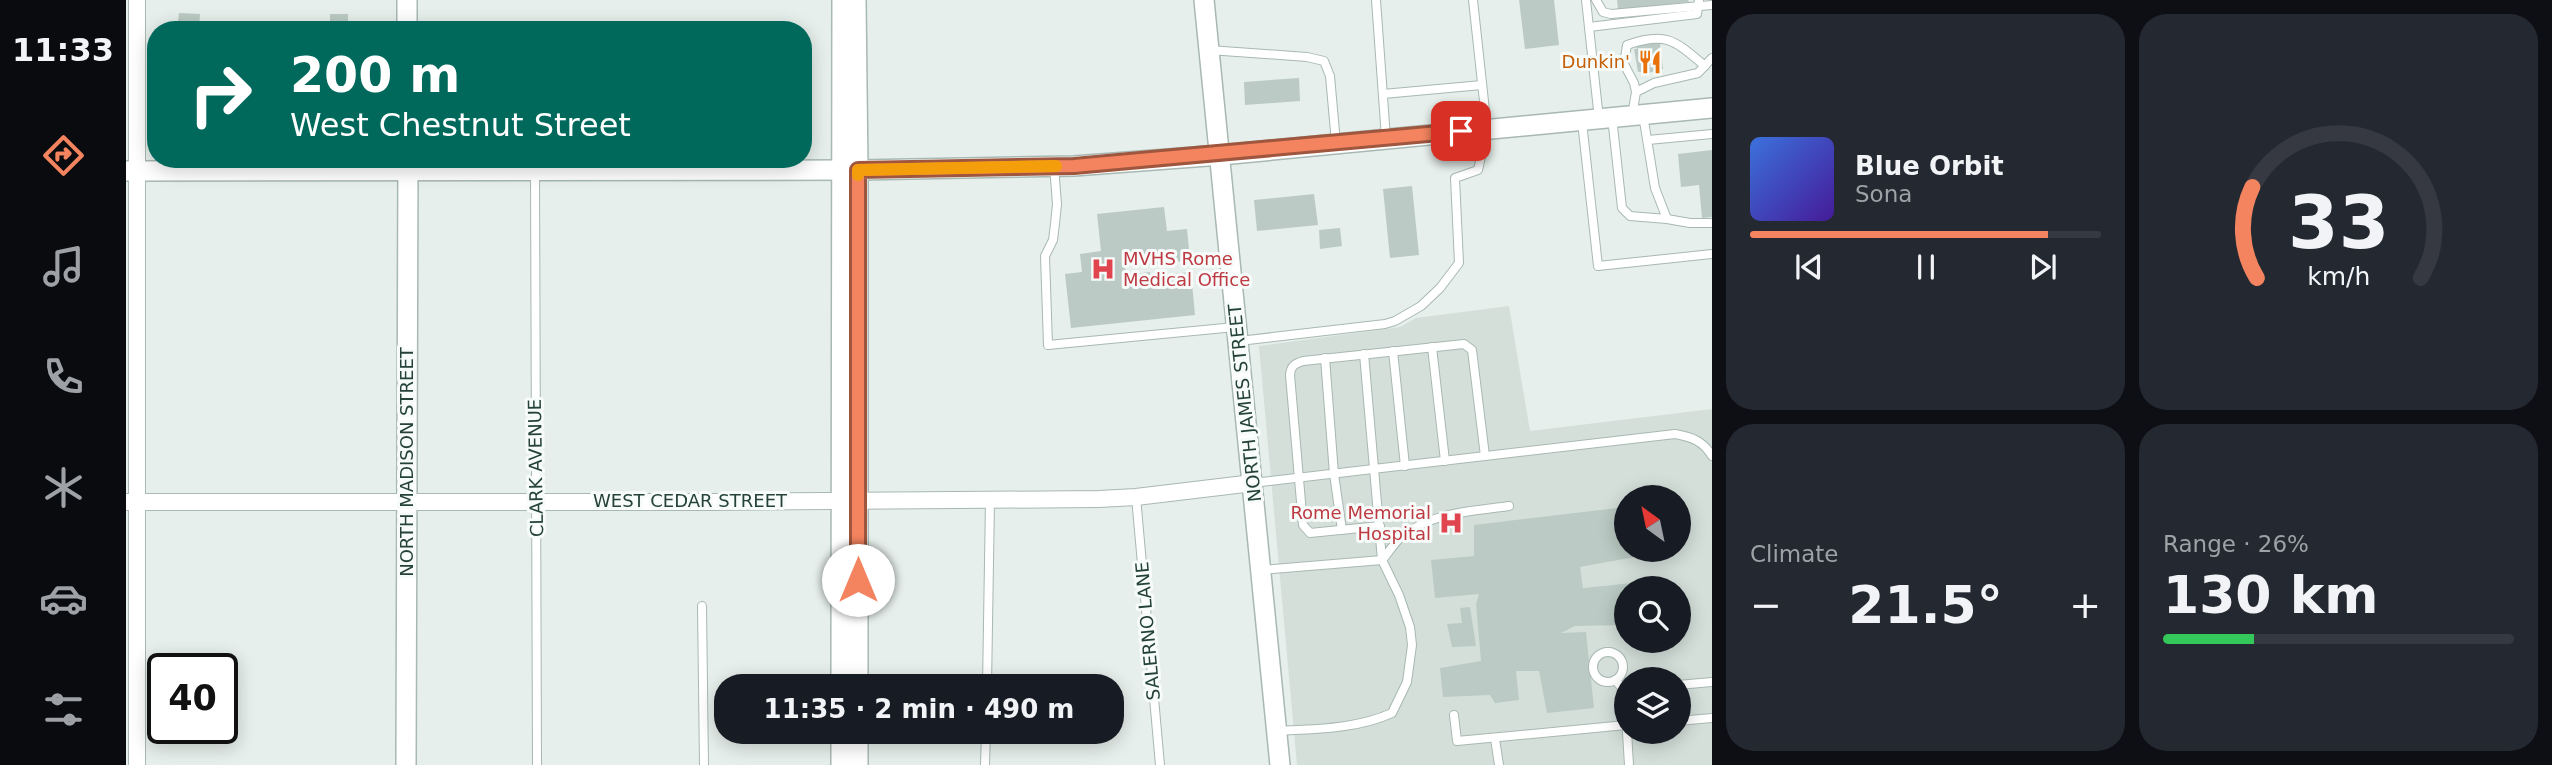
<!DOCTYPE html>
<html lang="en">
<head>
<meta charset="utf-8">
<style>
  :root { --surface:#171b24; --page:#242831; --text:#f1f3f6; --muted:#9ea1a6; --line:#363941; --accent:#f4845f }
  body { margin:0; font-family:"DejaVu Sans",sans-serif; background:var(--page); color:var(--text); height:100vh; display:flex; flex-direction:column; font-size:26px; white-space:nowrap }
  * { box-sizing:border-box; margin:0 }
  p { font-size:23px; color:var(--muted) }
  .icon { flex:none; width:38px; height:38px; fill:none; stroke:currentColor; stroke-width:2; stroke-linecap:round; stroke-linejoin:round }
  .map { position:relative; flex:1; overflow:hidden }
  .drawer { display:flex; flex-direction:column; gap:14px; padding:14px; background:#0d0f14; width:840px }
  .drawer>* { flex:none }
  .banner { position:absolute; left:21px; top:21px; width:665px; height:147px; border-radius:28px; box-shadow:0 4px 18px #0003; background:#00695c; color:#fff; overflow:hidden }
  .needle { width:46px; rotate:327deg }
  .tools { position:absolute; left:1488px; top:485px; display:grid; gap:14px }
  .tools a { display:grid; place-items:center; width:77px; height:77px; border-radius:50%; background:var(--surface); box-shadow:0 4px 18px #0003; font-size:35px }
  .speed { position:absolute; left:21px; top:653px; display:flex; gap:14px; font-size:35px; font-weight:700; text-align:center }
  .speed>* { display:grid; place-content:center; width:91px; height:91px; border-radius:50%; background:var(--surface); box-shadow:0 4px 18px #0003; line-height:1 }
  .speed .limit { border:4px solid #111; border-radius:10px; background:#fff; color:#111 }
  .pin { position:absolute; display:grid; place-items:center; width:60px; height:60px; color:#fff; margin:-30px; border-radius:14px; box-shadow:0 4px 10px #0006 }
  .me { position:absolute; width:77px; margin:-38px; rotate:0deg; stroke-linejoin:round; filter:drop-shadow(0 0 5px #0008) }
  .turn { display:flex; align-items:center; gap:24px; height:147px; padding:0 28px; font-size:32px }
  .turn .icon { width:91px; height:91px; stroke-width:2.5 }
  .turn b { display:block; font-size:49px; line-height:60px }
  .big { font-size:52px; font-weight:600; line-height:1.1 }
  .drawer .tile { flex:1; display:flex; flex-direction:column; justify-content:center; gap:10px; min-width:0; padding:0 24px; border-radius:28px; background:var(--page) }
  .drawer .dial { align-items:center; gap:0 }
  .dial svg { height:182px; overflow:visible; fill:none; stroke:var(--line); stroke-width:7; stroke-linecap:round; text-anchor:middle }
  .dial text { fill:var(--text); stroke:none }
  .song { display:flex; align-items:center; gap:21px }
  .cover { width:84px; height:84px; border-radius:10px; background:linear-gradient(135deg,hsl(220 70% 55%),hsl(260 70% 35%)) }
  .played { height:7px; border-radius:4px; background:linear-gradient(90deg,var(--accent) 85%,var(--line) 85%) }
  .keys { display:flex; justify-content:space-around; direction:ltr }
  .heat { display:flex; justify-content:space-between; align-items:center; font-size:38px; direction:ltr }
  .charge { height:10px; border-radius:5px; background:linear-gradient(90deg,#34c759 26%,var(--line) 0) }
  .drawer .tiles { flex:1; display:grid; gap:14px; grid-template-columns:repeat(2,1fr) }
  .trip { position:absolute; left:588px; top:674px; width:410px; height:70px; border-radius:28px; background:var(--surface); box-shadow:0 4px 18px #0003; font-weight:600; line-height:70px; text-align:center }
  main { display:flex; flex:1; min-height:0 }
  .menu { display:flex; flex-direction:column; width:126px; justify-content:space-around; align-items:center; background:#090b0e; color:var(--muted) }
  .menu .icon { width:49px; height:49px }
  .menu .on { color:var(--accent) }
  .menu b { font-size:32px; color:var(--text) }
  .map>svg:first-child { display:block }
  .built { fill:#d4dfda; fill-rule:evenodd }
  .building { fill:#bbcac4 }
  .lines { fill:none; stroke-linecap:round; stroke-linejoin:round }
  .service-casing { stroke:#a8b8b2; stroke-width:10 }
  .minor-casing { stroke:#a8b8b2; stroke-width:18 }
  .tertiary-casing { stroke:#a8b8b2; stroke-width:22 }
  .service { stroke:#fff; stroke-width:8 }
  .minor { stroke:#fff; stroke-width:16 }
  .tertiary { stroke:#fff; stroke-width:19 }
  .route-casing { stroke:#9f563e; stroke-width:18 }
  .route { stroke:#f4845f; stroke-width:12 }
  .slow { stroke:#f59e0b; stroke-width:12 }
  .labels { text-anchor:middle; stroke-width:6; stroke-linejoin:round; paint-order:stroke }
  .food-label { font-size:18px; fill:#c56008; stroke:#f7fbf9; text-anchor:end }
  .health-label { font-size:18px; fill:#be3a42; stroke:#f7fbf9; text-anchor:start }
  .street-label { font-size:18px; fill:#24423a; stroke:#f7fbf9 }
</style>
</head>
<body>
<main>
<nav class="menu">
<b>11:33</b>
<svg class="icon on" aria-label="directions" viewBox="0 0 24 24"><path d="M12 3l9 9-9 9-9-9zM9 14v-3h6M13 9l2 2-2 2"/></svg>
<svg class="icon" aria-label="music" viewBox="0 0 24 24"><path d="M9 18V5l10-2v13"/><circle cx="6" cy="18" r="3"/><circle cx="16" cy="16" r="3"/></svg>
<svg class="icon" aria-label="phone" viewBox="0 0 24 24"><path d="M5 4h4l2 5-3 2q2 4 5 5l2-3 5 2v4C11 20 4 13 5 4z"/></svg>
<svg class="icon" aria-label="climate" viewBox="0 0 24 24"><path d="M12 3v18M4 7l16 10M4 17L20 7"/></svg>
<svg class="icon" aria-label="car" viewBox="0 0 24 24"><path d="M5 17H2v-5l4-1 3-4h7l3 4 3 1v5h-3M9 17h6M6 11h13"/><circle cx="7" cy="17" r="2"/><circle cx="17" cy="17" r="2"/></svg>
<svg class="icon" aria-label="filters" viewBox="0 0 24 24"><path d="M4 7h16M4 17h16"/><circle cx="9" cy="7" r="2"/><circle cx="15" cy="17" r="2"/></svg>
</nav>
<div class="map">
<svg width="1586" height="765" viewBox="0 0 1586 765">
  <rect width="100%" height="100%" fill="#e6efeb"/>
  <path class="built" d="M1383,306L1404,431L1586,409V765H1171L1133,346L1259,329L1274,327L1290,318ZM1500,497H1552V550H1500ZM1500,588H1552V640H1500ZM1500,679H1552V732H1500Z"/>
  <g class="building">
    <path d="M1393,0H1428L1433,45L1399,49Z"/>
    <path d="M1491,0H1562L1563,2L1492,10Z"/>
    <path d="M53,13L74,14L73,30H51Z"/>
    <rect x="204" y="14" width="18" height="16"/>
    <path d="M1534,42L1537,69L1522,73V71L1512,72L1508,49H1511L1510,45Z"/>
    <path d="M1173,78L1174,101L1119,105L1118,82Z"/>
    <path d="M1586,150V217L1576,218L1573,185L1555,187L1552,154Z"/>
    <path d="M1286,186L1293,255L1264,258L1257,189Z"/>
    <path d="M1188,194L1192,225L1131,231L1128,200Z"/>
    <path d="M1038,207L1041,231L1061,229L1064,260L1018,266L1017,255L998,257L1000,275L1024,272V276L1065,272L1069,315L945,328L939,274L956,272L954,254L975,251L971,214Z"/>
    <path d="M1214,228L1216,246L1194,249L1193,230Z"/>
    <path d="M1500,507V550H1514V556L1454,567L1457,588L1507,583L1508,588H1500V625L1449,626L1435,633L1460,632L1468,708L1421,713L1413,671H1390L1393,700L1369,703L1364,695L1317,697L1314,668L1355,661L1350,604L1353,594L1309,598L1305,560L1348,556V525Z"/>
    <path d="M1344,607L1350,646L1326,647L1321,624L1336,623L1334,608Z"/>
  </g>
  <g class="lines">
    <g class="service-casing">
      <g id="service">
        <path d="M1250,0L1260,138"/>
        <path d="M1460,0L1473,119"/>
        <path d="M1470,0L1477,12L1485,14L1586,5"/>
        <path d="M1463,27L1571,14L1573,0"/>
        <path d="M1083,50L1181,57L1198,61L1204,76L1210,143"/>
        <path d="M1510,92L1508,83L1498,64L1501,45C1541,31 1549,41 1579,66"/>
        <path d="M1257,94L1356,85"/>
        <path d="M1517,115L1529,188L1541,219L1564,223H1586"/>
        <path d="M1506,116L1510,92L1528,83L1572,73L1586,58"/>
        <path d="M1486,117L1496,208L1504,216L1541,219"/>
        <path d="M1456,122L1472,266L1586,254"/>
        <path d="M1522,140L1586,134"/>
        <path d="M928,166L931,204L929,224L927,240L919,256L922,345L1109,327"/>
        <path d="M409,170L411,765"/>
        <path d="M1113,341L1259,324L1269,321L1295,306L1314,288L1333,263L1329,178L1352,170L1361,129L1347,0"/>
        <path d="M1306,347L1319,461"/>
        <path d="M1267,351L1279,466"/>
        <path d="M1199,358L1208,474L1216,530"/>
        <path d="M1127,483L1549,434C1566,437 1577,441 1586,456"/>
        <path d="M1010,497L1034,765"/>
        <path d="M1254,526L1184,533L1177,525L1164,375C1165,366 1168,364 1177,361L1338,344L1346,350L1359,456"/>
        <path d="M1135,570L1256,560C1263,552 1269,541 1278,535C1308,512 1347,511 1383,506"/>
        <path d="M576,606L578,765"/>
        <circle cx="1482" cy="667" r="15"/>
        <path d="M1489,680L1499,691L1500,700"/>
        <path d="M1552,685L1586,682"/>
        <path d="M861,686L864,500"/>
        <path d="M1328,715L1331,741L1500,725"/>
        <path d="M1552,721L1586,718"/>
        <path d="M1151,731C1189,729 1231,729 1266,713L1281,682L1286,645L1284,627L1273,595L1256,560L1238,354"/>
        <path d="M1501,732L1503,765"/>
        <path d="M1369,739L1373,765"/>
        <path d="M859,765L860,732"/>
      </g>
    </g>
    <g class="minor-casing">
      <g id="minor">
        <path d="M11,0V765"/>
        <path d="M0,502H584L973,499L1010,497L1127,483"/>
      </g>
    </g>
    <g class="tertiary-casing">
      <g id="tertiary">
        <path d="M281,0V30"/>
        <path d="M730,0L732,170V686"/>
        <path d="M1078,0L1154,765"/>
        <path d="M0,171L732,170L948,166L1095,155L1586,108"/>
        <path d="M715,686L716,0"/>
        <path d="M732,732V765"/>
        <path d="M280,765L282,159"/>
        <path d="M715,765V732"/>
      </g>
    </g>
    <use href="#service" class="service"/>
    <use href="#minor" class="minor"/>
    <use href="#tertiary" class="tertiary"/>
  </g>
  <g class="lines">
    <g class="route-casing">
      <path id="route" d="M732,580V170L948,166L1335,131"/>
    </g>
    <use href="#route" class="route"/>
    <path class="slow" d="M732,175V170L930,166"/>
  </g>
  <defs>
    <g id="restaurant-bare" transform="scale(1.89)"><path d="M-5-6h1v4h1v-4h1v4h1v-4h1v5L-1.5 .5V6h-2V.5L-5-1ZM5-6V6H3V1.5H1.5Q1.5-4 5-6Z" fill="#e8710a" stroke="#f7fbf9" stroke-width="2.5" paint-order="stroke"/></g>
    <g id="hospital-bare" transform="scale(1.89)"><path d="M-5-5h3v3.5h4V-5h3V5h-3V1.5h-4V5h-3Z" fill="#e0444e" stroke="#f7fbf9" stroke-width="2.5" paint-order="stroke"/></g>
  </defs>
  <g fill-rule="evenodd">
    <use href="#restaurant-bare" x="1524" y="62"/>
    <use href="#hospital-bare" x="977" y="269"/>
    <use href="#hospital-bare" x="1325" y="523"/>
  </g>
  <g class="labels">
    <g class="food-label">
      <text x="1504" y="68">Dunkin'</text>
    </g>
    <g class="health-label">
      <text x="997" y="265">MVHS Rome<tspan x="997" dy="21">Medical Office</tspan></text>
      <text x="1305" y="519" text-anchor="end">Rome Memorial<tspan x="1305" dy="21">Hospital</tspan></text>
    </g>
    <g class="street-label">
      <text transform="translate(1119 403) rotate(-96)" y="6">NORTH JAMES STREET</text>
      <text transform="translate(281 462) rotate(-90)" y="6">NORTH MADISON STREET</text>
      <text transform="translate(410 468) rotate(-91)" y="6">CLARK AVENUE</text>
      <text x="564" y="507">WEST CEDAR STREET</text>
      <text transform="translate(1022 631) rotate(-95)" y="6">SALERNO LANE</text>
    </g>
  </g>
</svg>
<div class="tools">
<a><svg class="needle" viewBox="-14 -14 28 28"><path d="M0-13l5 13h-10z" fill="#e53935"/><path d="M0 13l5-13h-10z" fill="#9ea1a6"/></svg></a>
<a><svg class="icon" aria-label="search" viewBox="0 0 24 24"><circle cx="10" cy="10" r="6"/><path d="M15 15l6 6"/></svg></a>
<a><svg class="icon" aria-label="layers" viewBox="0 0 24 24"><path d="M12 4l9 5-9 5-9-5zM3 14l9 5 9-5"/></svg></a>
</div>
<div class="speed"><div class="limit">40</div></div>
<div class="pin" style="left:1335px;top:131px;background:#d93025"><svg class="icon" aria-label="arrive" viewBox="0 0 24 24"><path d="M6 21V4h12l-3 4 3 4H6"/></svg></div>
<svg class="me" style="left:732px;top:580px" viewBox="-20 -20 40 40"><circle r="19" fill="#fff"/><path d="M0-13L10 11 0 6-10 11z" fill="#f4845f"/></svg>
<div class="trip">11:35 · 2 min · 490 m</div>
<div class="banner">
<div class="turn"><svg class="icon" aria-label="right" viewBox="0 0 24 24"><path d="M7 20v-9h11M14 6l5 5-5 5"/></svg><div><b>200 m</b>West Chestnut Street</div></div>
</div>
</div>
<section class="drawer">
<div class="tiles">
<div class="tile">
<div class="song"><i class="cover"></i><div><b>Blue Orbit</b><p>Sona</p></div></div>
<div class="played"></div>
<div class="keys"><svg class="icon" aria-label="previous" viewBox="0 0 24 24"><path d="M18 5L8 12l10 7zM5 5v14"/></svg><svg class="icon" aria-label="pause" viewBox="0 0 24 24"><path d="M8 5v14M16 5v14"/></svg><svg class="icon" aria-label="next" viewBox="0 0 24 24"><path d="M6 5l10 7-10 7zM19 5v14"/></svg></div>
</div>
<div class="tile dial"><svg viewBox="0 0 100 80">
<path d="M14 69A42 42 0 1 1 86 69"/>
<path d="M14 69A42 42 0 0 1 12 29" stroke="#f4845f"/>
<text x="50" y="56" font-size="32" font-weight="700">33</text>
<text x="50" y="72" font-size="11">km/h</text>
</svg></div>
<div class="tile"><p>Climate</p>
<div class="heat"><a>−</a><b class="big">21.5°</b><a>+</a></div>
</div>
<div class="tile"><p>Range · 26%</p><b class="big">130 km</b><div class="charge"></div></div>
</div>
</section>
</main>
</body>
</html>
